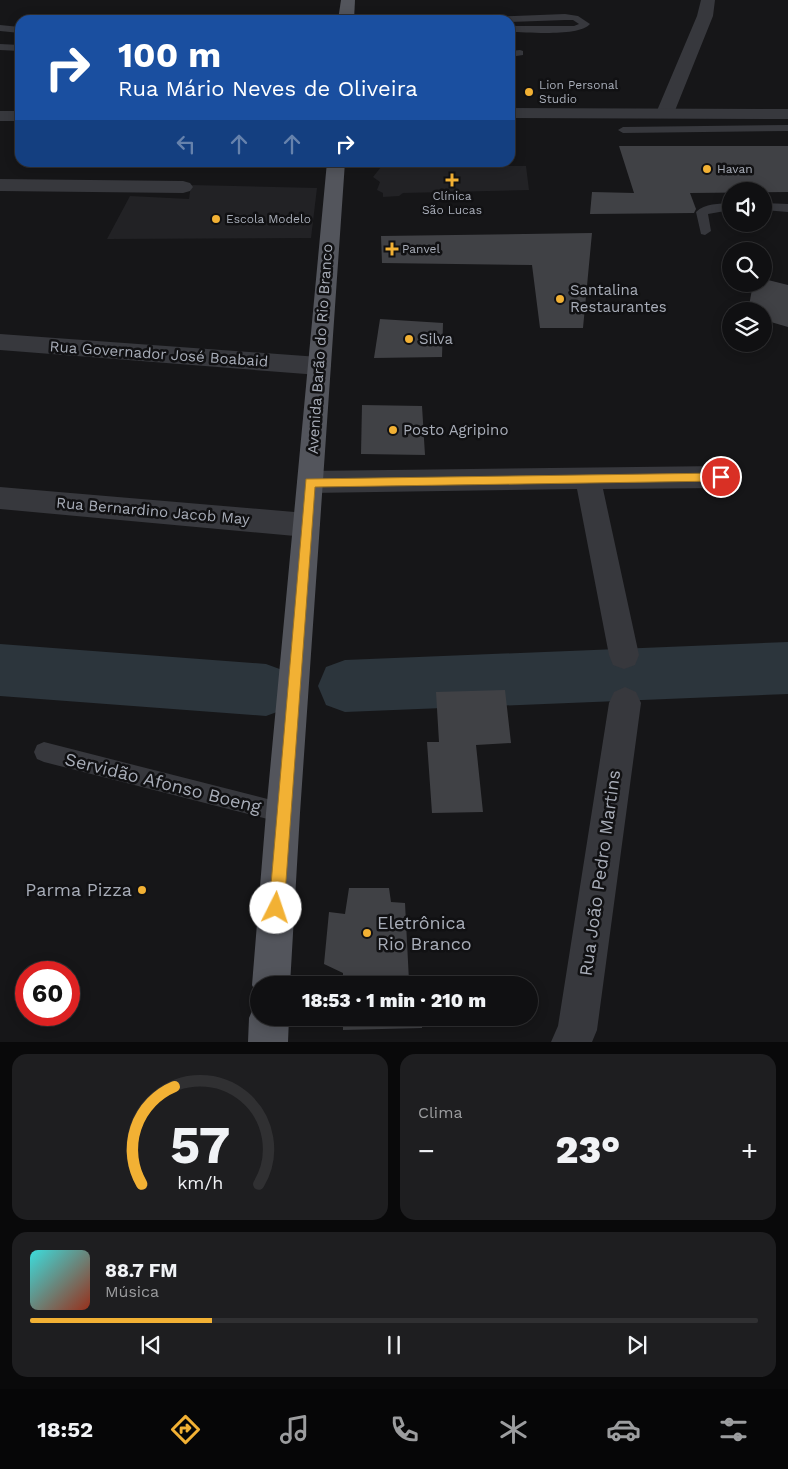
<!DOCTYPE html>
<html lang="pt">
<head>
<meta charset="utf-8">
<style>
  :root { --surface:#101012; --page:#1e1e20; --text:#f1f3f6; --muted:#9c9d9f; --line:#303032; --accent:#f2b134 }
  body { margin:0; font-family:"Work Sans",sans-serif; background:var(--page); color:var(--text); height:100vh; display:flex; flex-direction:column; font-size:19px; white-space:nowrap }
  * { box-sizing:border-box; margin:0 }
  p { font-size:16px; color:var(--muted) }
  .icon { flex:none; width:28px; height:28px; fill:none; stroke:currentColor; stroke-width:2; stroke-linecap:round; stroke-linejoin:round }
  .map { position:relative; height:1042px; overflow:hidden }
  .details { display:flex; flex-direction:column; gap:12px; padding:12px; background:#09090a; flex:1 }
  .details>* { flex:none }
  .banner { position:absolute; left:15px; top:15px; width:500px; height:152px; border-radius:15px; box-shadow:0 2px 12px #0003,0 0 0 1px var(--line); background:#1a4fa0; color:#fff; overflow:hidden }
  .fabs { position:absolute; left:722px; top:182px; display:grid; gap:10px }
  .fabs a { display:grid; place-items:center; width:50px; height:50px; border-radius:50%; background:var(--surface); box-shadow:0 2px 12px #0003,0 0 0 1px var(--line); font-size:25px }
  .speed { position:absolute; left:15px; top:961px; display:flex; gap:10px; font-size:25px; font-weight:700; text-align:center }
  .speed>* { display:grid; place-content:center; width:65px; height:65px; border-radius:50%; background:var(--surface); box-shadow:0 2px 12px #0003,0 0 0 1px var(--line); line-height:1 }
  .speed .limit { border:8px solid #d22; background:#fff; color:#111 }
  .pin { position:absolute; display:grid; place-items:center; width:42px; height:42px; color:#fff; margin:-21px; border:2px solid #fff; border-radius:50%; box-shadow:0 1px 5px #0007 }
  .me { position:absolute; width:55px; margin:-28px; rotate:4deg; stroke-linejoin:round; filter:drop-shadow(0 0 4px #0008) }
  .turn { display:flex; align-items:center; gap:18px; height:105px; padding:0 20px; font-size:22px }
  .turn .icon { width:65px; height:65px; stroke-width:2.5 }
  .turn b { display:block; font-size:35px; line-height:42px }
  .lanes { display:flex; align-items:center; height:48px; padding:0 20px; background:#0003; justify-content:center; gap:25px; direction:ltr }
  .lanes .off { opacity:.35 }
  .big { font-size:38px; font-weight:800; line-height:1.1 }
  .details .widget { flex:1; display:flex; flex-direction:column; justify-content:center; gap:8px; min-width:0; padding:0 18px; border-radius:15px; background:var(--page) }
  .details .dial { align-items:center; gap:0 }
  .dial svg { height:130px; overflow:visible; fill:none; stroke:var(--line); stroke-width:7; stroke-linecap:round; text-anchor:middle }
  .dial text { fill:var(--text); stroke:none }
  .song { display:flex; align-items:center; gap:15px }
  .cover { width:60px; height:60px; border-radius:8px; background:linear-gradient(135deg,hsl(180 70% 55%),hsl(10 70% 35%)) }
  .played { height:5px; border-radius:2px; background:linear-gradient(90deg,var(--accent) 25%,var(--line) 25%) }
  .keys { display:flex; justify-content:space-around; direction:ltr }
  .heat { display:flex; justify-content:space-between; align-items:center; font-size:28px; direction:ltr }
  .details .tiles { flex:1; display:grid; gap:12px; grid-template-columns:1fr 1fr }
  .widget:last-child { grid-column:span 2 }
  .trip { position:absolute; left:250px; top:976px; width:288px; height:50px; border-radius:25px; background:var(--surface); box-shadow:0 2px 12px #0003,0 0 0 1px var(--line); font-weight:800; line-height:50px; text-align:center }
  .tabs { display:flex; height:80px; justify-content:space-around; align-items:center; background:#060607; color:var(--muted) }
  .tabs .icon { width:35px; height:35px }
  .tabs .selected { color:var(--accent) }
  .tabs b { font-size:22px; color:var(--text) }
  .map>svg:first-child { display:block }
  .built { fill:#222225 }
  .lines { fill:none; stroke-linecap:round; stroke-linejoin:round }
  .river { fill:#2c353c; fill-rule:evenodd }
  .building { fill:#404145 }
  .service { fill:#37383d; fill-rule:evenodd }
  .minor { fill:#37383d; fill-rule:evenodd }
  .tertiary { fill:#37383d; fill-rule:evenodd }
  .primary { fill:#53555c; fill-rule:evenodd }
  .route { fill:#f2b134; stroke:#9d7322 }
  .poi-dot { fill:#f2b134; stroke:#111113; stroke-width:2 }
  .labels { text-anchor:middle; stroke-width:5; stroke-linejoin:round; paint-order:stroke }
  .far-poi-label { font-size:12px; fill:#a8adb8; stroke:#111113; text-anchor:start }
  .poi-label { font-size:15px; fill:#a8adb8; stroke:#111113; text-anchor:start }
  .street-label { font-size:15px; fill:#a8adb8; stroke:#111113 }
  .near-street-label { font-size:18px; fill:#a8adb8; stroke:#111113 }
  .near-poi-label { font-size:18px; fill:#a8adb8; stroke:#111113; text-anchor:end }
</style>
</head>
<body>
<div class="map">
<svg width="788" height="1042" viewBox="0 0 788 1042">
  <rect width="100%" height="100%" fill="#161618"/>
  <g class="built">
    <path d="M526,166L529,190L403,193L399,196L383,197V193L377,190L380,182L373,177L381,167Z"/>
    <path d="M191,185L317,188L311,238L107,239L130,196L189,199Z"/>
  </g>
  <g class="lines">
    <g class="river">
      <path d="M788,642V694L345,712L326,705L318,686L326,667L345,660Z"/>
      <path d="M0,644L266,664L285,671L293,690L285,709L266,716L0,696Z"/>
    </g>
  </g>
  <g class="building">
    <path d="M619,146H788V192L690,193L696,209L694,213L590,214L592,192L634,193Z"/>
    <path d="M592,233L583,328H540L532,265L382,263L381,236Z"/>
    <path d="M764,279L788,285V327L764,320V311H748L753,284H764Z"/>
    <path d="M380,319L443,323L442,357L374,358Z"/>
    <path d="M362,405L422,406L425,455L361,454Z"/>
    <path d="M505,690L511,743L476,745L483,812L432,813L427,742H439L436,692Z"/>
    <path d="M349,888H389L391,902L405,903L409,981L423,980V985H343V973L324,964L329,912L345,914Z"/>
    <path d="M343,1018H422V1028L343,1030Z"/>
  </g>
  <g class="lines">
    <g class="service">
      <path d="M565,14L578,16L590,24C579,37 528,32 510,32V26H574L579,24L573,20H565L510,22V20H486L490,17Z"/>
      <path d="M0,25L20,27V33L0,31Z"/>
      <path d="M0,44L20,45V51L0,50Z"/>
      <path d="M520,50L523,51V55L510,57V51Z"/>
      <path d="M788,125V131L623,133L618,130L623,127Z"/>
      <path d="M731,203V210L708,214L711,231L705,235L701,234L696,212C705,203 719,204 731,203Z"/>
      <path d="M764,203L788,204V212L764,210Z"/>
      <path d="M44,742L283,803L290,806L293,813L290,820L283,823L44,762L37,759L34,752L37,745Z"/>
    </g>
    <g class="minor">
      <path d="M701,0H715L713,16L674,113L671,117L665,118L659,117L656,113L697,16Z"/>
      <path d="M346,14L351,16L353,20H259L262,17L267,15Z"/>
      <path d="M0,179L183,181L190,183L193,187L190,191L183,193L0,191Z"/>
      <path d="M0,334L319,357L327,360L331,366L327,372L319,375L0,350Z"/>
      <path d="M721,466L730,469L734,477L730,485L721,488L603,489L639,655L635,665L624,669L613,665L609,655L577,489L310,493L301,490L297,482L301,474L310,471Z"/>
      <path d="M0,487L306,513L316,517L320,525L316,533L306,537L0,509Z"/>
      <path d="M625,687L636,692L641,703L597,1030L592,1042H551L558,1026L609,703L614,692Z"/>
    </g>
    <g class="tertiary">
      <path d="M510,108L788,109V119L510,118Z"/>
      <rect x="0" y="111" width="20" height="10"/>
    </g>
    <g class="primary">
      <path d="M341,0H355L354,20H338Z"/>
      <path d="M327,162H345L300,813L290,985H259V999L252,985L266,813Z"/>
      <path d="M259,1002V1018H289L288,1042H248L249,1018L255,1004Z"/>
    </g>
  </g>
  <path class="route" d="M721,473L726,477L721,481L315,487L284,908L282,914L276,916L271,914L269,908L306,479Z"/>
  <g class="poi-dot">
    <circle cx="529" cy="92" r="5"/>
    <circle cx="707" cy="169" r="5"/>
    <path d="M449.5 172.5h5v5h5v5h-5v5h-5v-5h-5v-5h5z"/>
    <circle cx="216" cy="219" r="5"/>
    <path d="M389.5 241.5h5v5h5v5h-5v5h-5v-5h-5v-5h5z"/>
    <circle cx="560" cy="299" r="5"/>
    <circle cx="409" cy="339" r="5"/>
    <circle cx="393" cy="430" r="5"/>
    <circle cx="142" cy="890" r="5"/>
    <circle cx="367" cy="933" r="5"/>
  </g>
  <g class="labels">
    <g class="far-poi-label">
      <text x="539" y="89">Lion Personal<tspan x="539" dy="14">Studio</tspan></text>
      <text x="717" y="173">Havan</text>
      <text x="452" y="200" text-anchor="middle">Clínica<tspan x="452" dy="14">São Lucas</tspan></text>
      <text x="226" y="223">Escola Modelo</text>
      <text x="402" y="253">Panvel</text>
    </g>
    <g class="poi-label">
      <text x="570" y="295">Santalina<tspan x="570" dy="17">Restaurantes</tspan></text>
      <text x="419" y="344">Silva</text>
      <text x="403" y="435">Posto Agripino</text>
    </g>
    <g class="street-label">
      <text transform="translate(320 349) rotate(-86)" y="5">Avenida Barão do Rio Branco</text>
      <text transform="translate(159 354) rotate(4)" y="5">Rua Governador José Boabaid</text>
      <text transform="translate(153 511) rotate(5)" y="5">Rua Bernardino Jacob May</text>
    </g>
    <g class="near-street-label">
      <text transform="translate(163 783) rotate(14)" y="6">Servidão Afonso Boeng</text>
      <text transform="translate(600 873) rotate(-82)" y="6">Rua João Pedro Martins</text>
    </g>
    <g class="near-poi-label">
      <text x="132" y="896">Parma Pizza</text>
      <text x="377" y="929" text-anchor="start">Eletrônica<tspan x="377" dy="21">Rio Branco</tspan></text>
    </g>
  </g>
</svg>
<div class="fabs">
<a><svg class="icon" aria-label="sound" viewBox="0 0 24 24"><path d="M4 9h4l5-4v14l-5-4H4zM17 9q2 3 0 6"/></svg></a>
<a><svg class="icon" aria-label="search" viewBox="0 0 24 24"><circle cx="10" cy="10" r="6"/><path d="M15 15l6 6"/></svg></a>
<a><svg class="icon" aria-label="layers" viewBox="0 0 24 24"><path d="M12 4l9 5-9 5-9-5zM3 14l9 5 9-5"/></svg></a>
</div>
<div class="speed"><div class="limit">60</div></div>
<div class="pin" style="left:721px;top:477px;background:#d93025"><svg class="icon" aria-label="arrive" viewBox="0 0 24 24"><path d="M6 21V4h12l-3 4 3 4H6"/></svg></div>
<svg class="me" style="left:276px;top:908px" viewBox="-20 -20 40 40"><circle r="19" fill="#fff"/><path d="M0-13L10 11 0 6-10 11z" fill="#f2b134"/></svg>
<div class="trip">18:53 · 1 min · 210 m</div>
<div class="banner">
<div class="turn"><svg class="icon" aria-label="right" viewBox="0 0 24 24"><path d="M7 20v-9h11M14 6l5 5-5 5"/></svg><div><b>100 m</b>Rua Mário Neves de Oliveira</div></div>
<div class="lanes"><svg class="icon off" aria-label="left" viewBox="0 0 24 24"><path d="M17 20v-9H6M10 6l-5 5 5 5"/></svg><svg class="icon off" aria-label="ahead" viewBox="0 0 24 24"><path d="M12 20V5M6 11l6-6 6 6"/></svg><svg class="icon off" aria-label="ahead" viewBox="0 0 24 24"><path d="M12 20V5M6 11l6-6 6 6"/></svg><svg class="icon" aria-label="right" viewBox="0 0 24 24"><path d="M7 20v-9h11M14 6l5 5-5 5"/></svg></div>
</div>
</div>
<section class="details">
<div class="tiles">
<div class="widget dial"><svg viewBox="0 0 100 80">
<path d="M14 69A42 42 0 1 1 86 69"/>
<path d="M14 69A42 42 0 0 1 34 9" stroke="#f2b134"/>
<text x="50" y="56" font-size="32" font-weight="700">57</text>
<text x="50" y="72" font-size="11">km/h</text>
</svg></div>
<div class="widget"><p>Clima</p>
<div class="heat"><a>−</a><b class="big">23°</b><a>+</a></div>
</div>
<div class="widget">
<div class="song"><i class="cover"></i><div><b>88.7 FM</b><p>Música</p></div></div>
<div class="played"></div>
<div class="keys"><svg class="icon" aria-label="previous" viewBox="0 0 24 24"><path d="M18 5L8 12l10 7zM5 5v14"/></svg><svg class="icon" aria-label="pause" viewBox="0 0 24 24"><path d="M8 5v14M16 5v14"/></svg><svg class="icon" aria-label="next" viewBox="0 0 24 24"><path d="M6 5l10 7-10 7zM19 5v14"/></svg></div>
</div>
</div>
</section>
<nav class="tabs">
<b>18:52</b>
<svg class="icon selected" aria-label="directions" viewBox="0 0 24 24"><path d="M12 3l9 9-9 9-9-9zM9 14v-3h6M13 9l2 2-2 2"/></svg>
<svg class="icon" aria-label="music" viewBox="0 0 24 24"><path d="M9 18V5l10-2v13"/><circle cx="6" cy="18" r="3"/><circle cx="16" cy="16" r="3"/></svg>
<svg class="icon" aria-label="phone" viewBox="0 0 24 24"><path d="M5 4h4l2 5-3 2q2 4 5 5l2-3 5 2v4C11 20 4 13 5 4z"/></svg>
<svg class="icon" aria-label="climate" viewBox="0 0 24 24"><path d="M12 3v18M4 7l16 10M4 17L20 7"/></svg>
<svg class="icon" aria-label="car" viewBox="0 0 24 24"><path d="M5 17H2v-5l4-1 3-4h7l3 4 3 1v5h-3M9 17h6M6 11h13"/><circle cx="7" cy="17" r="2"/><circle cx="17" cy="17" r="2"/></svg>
<svg class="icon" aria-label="filters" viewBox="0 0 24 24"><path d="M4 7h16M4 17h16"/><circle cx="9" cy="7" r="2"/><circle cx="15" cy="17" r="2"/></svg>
</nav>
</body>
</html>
